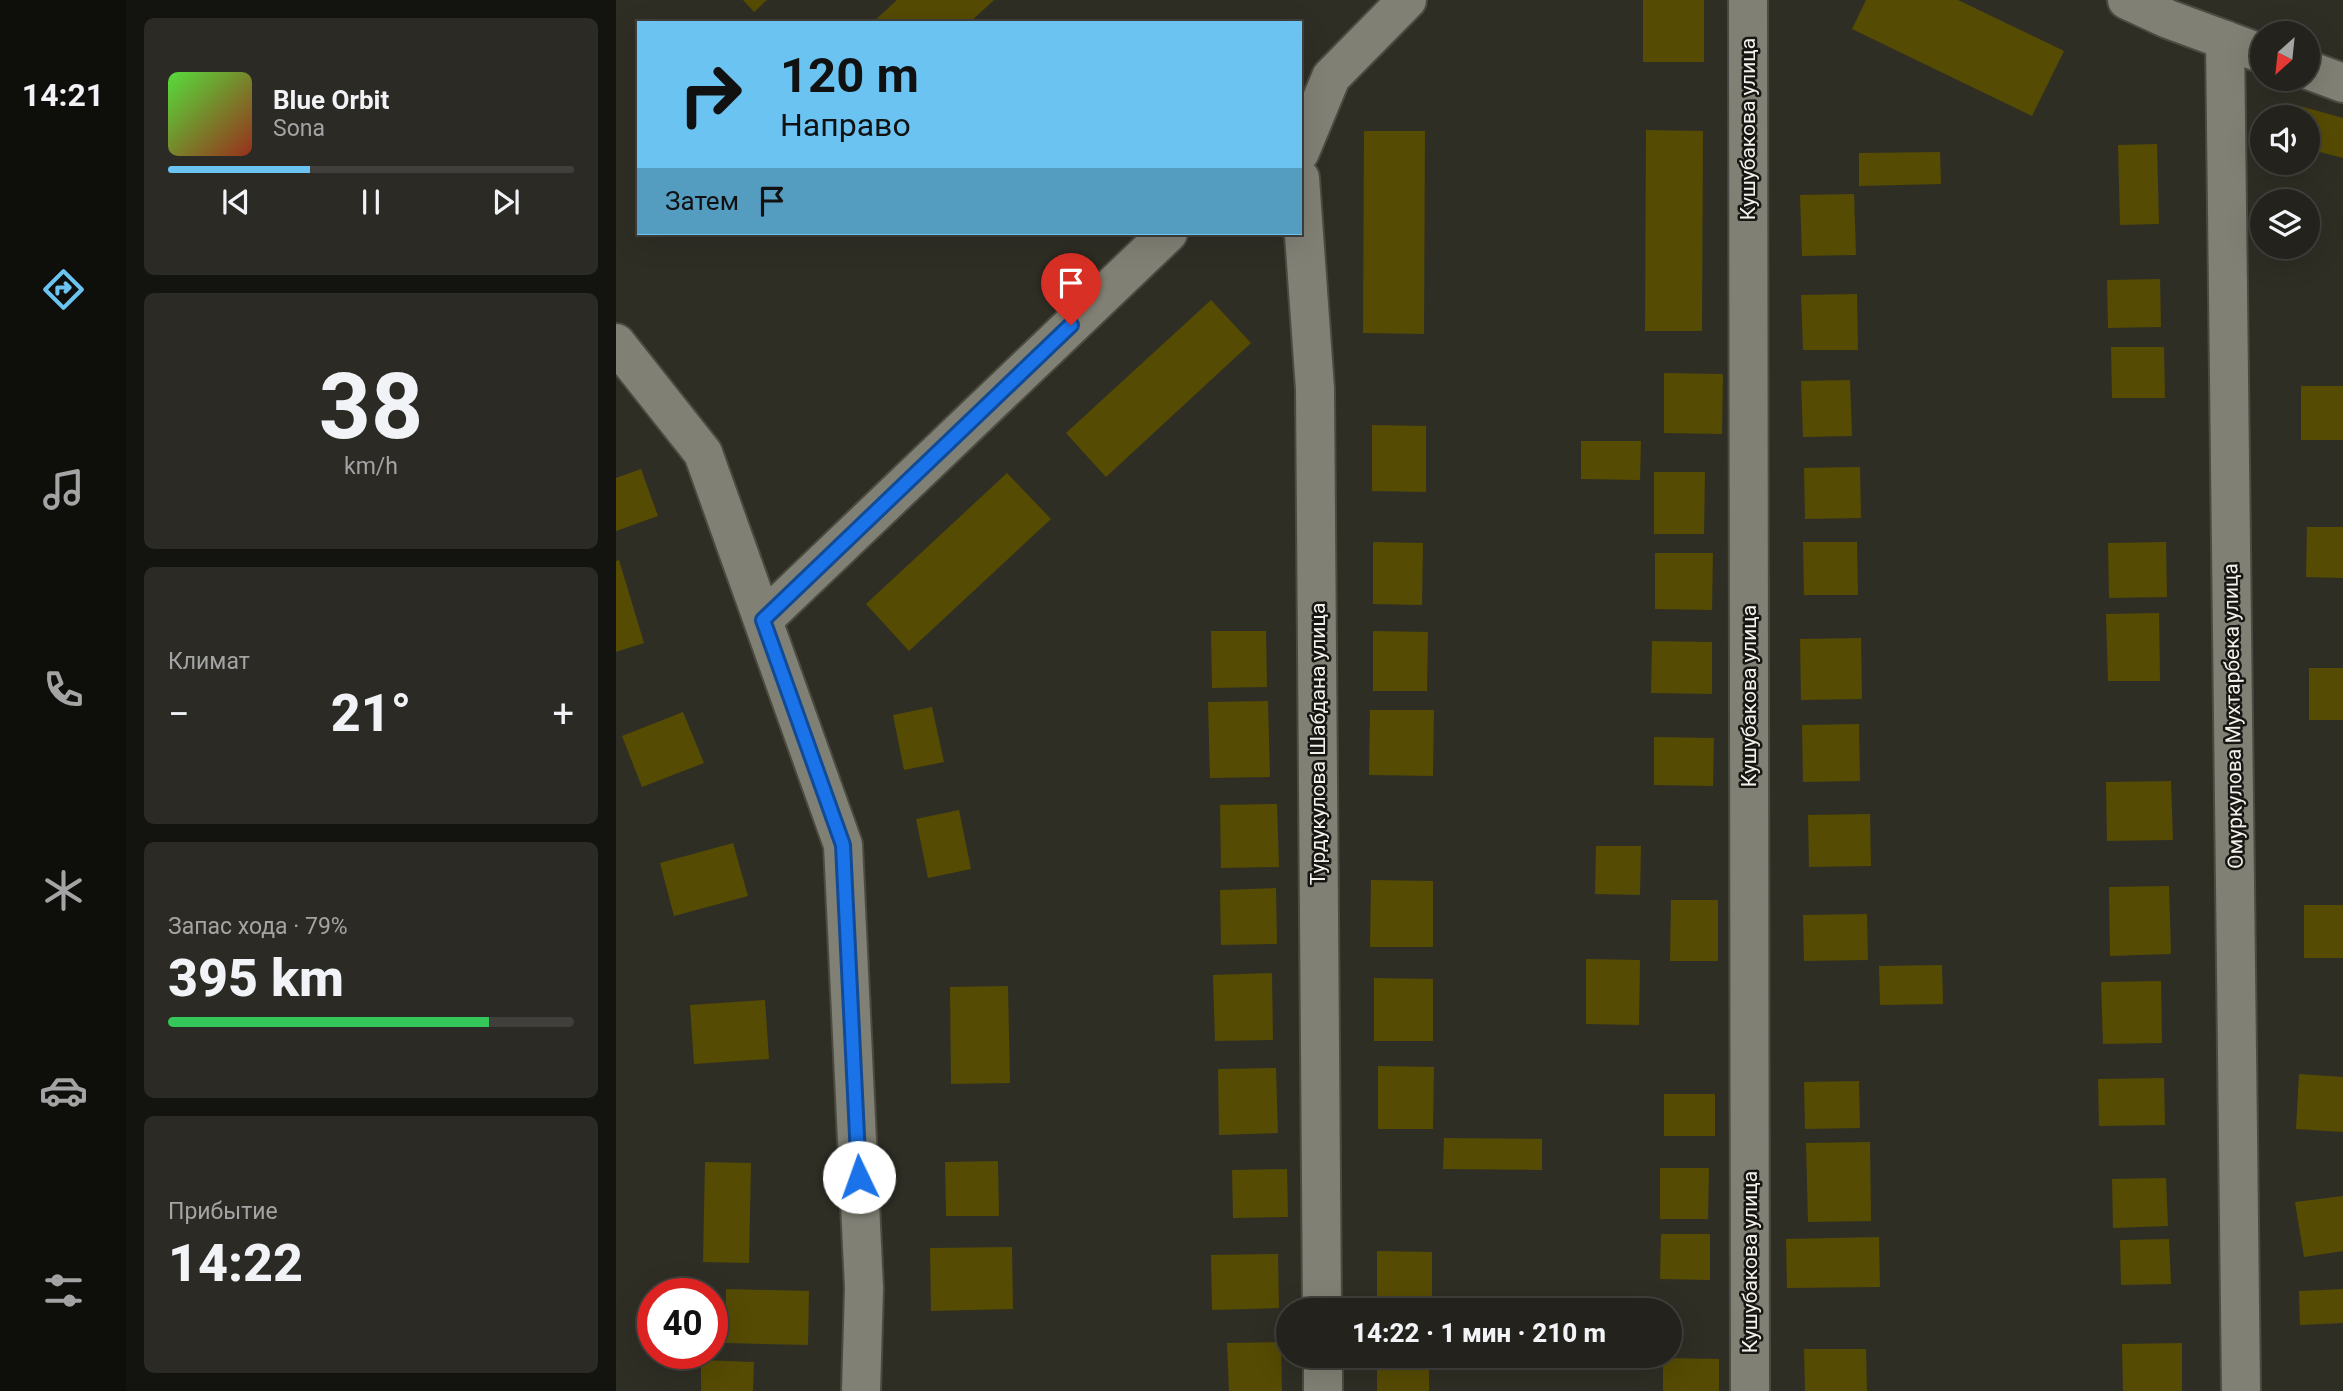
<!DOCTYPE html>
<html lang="ru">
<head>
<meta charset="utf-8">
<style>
  :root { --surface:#23221c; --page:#2b2a25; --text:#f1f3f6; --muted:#a3a4a3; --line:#403f3b; --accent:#6ac3f1 }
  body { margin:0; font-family:Roboto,sans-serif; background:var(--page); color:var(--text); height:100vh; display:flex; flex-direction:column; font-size:26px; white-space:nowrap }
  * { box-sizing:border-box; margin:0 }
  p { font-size:23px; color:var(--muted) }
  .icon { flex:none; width:38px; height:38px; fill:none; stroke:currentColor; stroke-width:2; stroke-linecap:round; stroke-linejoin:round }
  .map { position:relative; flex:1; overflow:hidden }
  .sheet { display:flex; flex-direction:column; gap:18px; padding:18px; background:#13130f; width:490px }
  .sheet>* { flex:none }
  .top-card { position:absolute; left:21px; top:21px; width:665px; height:214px; border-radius:0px; box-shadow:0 7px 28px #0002,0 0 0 2px var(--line); background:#6ac3f1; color:#111; overflow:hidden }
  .needle { width:46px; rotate:207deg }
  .controls { position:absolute; left:1634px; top:21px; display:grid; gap:14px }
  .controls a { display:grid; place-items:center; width:70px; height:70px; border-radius:50%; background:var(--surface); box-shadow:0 7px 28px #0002,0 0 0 2px var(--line); font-size:35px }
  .speed { position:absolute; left:21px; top:1278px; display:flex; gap:14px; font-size:35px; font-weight:700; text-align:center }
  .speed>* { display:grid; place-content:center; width:91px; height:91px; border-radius:50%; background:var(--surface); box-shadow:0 7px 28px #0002,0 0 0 2px var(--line); line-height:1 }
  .speed .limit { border:10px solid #d22; background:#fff; color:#111 }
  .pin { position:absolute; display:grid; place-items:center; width:60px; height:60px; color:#fff; margin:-72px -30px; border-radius:50% 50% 50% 0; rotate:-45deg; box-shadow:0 0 7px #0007 }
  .pin .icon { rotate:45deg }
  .me { position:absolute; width:77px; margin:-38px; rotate:357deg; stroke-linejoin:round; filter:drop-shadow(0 0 5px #0008) }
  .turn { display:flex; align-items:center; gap:24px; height:147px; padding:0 28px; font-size:32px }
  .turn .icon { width:91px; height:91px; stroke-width:2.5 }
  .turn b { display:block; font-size:49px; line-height:60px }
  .then { display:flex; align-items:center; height:66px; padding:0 28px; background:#0003; gap:14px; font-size:26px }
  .big { font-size:52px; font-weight:800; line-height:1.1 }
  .sheet .tile { flex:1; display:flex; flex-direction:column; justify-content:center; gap:10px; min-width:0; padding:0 24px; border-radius:10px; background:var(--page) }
  .sheet .dial { align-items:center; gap:0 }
  .dial b { font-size:91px; line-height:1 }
  .song { display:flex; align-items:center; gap:21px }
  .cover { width:84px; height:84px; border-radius:10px; background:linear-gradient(135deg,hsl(110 70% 55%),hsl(10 70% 35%)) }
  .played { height:7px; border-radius:4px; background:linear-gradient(90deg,var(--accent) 35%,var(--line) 35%) }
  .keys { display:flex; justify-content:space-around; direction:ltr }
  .heat { display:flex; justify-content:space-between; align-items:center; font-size:38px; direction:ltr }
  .charge { height:10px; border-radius:5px; background:linear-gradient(90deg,#34c759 79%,var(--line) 0) }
  .trip { position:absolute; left:660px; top:1298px; width:406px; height:70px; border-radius:35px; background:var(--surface); box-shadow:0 7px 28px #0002,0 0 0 2px var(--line); font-weight:800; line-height:70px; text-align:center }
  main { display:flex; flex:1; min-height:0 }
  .dock { display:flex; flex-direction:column; width:126px; justify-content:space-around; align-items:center; background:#0e0e0b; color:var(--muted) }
  .dock .icon { width:49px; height:49px }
  .dock .active { color:var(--accent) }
  .dock b { font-size:32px; color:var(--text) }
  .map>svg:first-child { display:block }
  .building { fill:#554b03 }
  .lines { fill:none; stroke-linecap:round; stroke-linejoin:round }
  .minor-casing { stroke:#4c4b42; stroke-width:42 }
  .minor { stroke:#818075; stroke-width:38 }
  .route-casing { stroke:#114b97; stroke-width:18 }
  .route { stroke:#1a73e8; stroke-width:12 }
  .labels { text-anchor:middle; stroke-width:5; stroke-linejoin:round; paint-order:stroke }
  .street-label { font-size:21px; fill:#f2f1eb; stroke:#171612 }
</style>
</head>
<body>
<main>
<nav class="dock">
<b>14:21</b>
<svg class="icon active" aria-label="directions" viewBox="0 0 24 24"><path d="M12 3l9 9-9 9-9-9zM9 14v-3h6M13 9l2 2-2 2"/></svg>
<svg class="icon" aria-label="music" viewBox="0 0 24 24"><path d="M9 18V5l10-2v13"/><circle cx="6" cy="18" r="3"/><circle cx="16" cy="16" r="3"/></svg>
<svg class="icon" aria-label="phone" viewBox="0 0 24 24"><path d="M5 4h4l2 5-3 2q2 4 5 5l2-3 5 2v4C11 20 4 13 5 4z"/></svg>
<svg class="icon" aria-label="climate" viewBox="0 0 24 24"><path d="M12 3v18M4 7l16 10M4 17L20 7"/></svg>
<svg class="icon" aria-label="car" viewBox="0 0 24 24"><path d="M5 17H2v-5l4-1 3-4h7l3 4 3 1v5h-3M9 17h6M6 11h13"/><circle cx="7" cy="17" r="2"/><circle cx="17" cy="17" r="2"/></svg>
<svg class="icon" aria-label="filters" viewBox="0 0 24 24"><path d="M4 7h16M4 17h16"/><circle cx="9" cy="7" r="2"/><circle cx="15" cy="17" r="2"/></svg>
</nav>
<section class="sheet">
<div class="tile">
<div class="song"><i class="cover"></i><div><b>Blue Orbit</b><p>Sona</p></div></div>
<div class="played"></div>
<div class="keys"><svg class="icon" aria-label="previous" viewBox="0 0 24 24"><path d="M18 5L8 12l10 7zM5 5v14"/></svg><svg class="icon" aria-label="pause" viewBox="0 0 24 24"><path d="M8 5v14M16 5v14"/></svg><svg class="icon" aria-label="next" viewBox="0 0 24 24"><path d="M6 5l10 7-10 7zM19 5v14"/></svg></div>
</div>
<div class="tile dial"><b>38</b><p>km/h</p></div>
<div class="tile"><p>Климат</p>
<div class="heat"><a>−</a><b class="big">21°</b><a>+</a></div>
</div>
<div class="tile"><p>Запас хода · 79%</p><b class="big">395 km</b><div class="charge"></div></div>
<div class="tile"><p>Прибытие</p><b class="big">14:22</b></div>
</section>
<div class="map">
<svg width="1727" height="1391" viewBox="0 0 1727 1391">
  <rect width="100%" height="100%" fill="#2f2e25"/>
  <g class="building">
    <path d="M127,0H151L138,12Z"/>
    <path d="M281,0H378L353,23H256Z"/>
    <rect x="1027" y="0" width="61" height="62"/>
    <path d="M1250,0H1342L1448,51L1416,116L1236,29Z"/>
    <path d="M1684,106L1727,118V158L1692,149V117H1681Z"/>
    <path d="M1030,130L1087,131L1086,331H1029Z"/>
    <path d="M748,131H809L808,334L747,333Z"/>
    <path d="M1541,144L1543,224L1504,225L1502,145Z"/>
    <path d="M1324,152L1325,184L1243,186V153Z"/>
    <path d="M1238,194L1240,255L1186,256L1184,195Z"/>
    <path d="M1544,279L1545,327L1492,328L1491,280Z"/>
    <path d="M1241,294L1242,350H1187L1185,295Z"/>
    <path d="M595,300L635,343L490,477L450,433Z"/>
    <path d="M1495,347H1548L1549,398H1496Z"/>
    <path d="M1048,373L1107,374L1106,434L1048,433Z"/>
    <path d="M1234,380L1236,436L1187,437L1185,381Z"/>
    <rect x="1685" y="386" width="42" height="54"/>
    <path d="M756,425L810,426V492L756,491Z"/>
    <path d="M965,441H1025L1024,480L965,479Z"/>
    <path d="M1244,467L1245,518L1189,519L1188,468Z"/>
    <path d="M25,469L42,516L0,531V478Z"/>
    <path d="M1038,472H1089L1088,534H1038Z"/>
    <path d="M391,473L435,519L293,651L250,604Z"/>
    <path d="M1691,527H1727V578L1690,577Z"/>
    <path d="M757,542L807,543L806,605L757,604Z"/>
    <path d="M1187,542H1241L1242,595H1188Z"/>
    <path d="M1550,542L1551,597L1493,598L1492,543Z"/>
    <path d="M1039,553H1097L1096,610L1039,609Z"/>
    <path d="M3,560L28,643L0,652V561Z"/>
    <path d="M1543,613L1544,681H1492L1490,614Z"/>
    <path d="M595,631H650L651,687L596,688Z"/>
    <path d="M757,631L812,632L811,691H757Z"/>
    <path d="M1245,638L1246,699L1185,700L1184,639Z"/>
    <path d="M1036,641L1096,642V694L1035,693Z"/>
    <rect x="1693" y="668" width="34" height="52"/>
    <path d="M652,701L654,777L594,778L592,702Z"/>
    <path d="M316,707L328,762L288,770L277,715Z"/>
    <path d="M754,710H818L817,776L753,775Z"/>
    <path d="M67,712L88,763L26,787L6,736Z"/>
    <path d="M1243,724L1244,781L1187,782L1186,725Z"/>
    <path d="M1038,737L1098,738L1097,786L1038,785Z"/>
    <path d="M1555,781L1557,840L1491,841L1490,782Z"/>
    <path d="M661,804L663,867L605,868L604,805Z"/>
    <path d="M343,810L355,869L312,878L300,819Z"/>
    <path d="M1254,814L1255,866L1193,867L1192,815Z"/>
    <path d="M117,843L132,896L58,916L44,863Z"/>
    <path d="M980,846H1025L1024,895L979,894Z"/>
    <path d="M755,880L817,881V947H754Z"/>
    <path d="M1553,886L1555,954L1494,956L1493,887Z"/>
    <path d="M660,888L661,944L605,945L604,890Z"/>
    <path d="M1055,900H1102V961H1054Z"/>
    <rect x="1688" y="905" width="39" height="53"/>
    <path d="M1251,914L1252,960L1188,961L1187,915Z"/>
    <path d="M970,959L1024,960L1023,1025L970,1024Z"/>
    <path d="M1326,965L1327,1004L1264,1005L1263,966Z"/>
    <path d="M656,973L657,1040L599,1041L597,975Z"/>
    <path d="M758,978L817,979V1041H758Z"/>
    <path d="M1545,981L1546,1043L1487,1044L1485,982Z"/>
    <path d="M392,986L394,1083L335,1084L334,987Z"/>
    <path d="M149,1000L153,1059L78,1064L74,1005Z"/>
    <path d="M762,1066L818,1067L817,1129H762Z"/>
    <path d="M660,1068L662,1133L603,1135L602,1069Z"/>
    <path d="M1683,1074L1727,1077V1132L1680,1129Z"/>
    <path d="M1548,1078L1549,1125L1483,1126L1482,1079Z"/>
    <path d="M1243,1081L1244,1128L1189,1129L1188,1082Z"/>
    <rect x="1048" y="1094" width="51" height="42"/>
    <path d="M828,1138L926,1139V1170L827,1169Z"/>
    <path d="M1254,1142L1255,1221L1192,1222L1190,1143Z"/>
    <path d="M382,1161L383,1216H330L329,1162Z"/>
    <path d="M89,1162L135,1163L133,1263L87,1262Z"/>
    <path d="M1044,1168H1093L1092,1219H1044Z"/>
    <path d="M671,1169L672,1217L617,1218L616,1170Z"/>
    <path d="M1550,1178L1552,1226L1497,1228L1496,1179Z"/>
    <path d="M1727,1196V1251L1688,1257L1679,1202Z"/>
    <path d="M1045,1234H1094V1280L1044,1279Z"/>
    <path d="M1263,1237L1264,1287L1171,1288L1170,1239Z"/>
    <path d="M1553,1239L1555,1284L1505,1285L1504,1240Z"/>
    <path d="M396,1247L397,1309L315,1311L314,1248Z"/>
    <path d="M761,1251L816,1252V1305H761Z"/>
    <path d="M662,1254L663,1308L596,1310L595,1255Z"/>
    <path d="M110,1289L193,1291L192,1345L109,1343Z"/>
    <path d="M1727,1289V1323L1684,1325L1683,1291Z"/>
    <path d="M665,1342L666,1391H613L611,1343Z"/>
    <path d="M1566,1343V1391H1507L1506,1344Z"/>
    <path d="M1188,1349H1250L1251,1391H1189Z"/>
    <rect x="761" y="1356" width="52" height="35"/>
    <path d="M1047,1358L1103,1359V1391H1047Z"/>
    <path d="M85,1360L138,1362L137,1391H85Z"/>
  </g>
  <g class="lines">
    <g class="minor-casing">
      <g id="minor">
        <path d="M1132,0L1134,1391"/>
        <path d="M1511,0L1552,19L1647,54"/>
        <path d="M1609,40L1625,1391"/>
        <path d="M1692,70L1727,83"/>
        <path d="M684,152L715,77L791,0"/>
        <path d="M684,178L699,389L706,1311"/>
        <path d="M0,343L87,453L227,845L248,1288L245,1391"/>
        <path d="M147,620L552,233"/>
        <path d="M707,1356V1391"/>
      </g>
    </g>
    <use href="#minor" class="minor"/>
  </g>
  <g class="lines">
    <g class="route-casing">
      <path id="route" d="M243,1177L227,845L147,620L455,325"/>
    </g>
    <use href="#route" class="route"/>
  </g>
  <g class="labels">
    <g class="street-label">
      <text transform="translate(1132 129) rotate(-90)" y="7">Кушубакова улица</text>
      <text transform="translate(1133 696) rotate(-90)" y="7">Кушубакова улица</text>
      <text transform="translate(1617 716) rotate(-91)" y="7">Омуркулова Мухтарбека улица</text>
      <text transform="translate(702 744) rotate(-90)" y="7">Турдукулова Шабдана улица</text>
      <text transform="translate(1134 1262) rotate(-90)" y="7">Кушубакова улица</text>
    </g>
  </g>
</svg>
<div class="controls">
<a><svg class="needle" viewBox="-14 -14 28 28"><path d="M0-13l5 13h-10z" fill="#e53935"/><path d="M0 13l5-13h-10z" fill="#a3a4a3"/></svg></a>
<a><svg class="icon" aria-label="sound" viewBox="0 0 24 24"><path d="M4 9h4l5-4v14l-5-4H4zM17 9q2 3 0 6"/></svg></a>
<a><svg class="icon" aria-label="layers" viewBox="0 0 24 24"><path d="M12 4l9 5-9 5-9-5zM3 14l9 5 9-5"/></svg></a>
</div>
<div class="speed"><div class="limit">40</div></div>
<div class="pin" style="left:455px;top:325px;background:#d93025"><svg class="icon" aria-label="arrive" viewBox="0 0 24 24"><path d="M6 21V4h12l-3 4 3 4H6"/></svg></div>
<svg class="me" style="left:243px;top:1177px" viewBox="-20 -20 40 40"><circle r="19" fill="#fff"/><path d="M0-13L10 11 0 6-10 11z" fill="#1a73e8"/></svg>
<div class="trip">14:22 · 1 мин · 210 m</div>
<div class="top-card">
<div class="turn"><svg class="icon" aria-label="right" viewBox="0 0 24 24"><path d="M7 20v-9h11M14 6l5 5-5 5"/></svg><div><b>120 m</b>Направо</div></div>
<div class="then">Затем<svg class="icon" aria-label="arrive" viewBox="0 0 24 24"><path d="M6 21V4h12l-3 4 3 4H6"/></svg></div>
</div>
</div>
</main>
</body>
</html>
